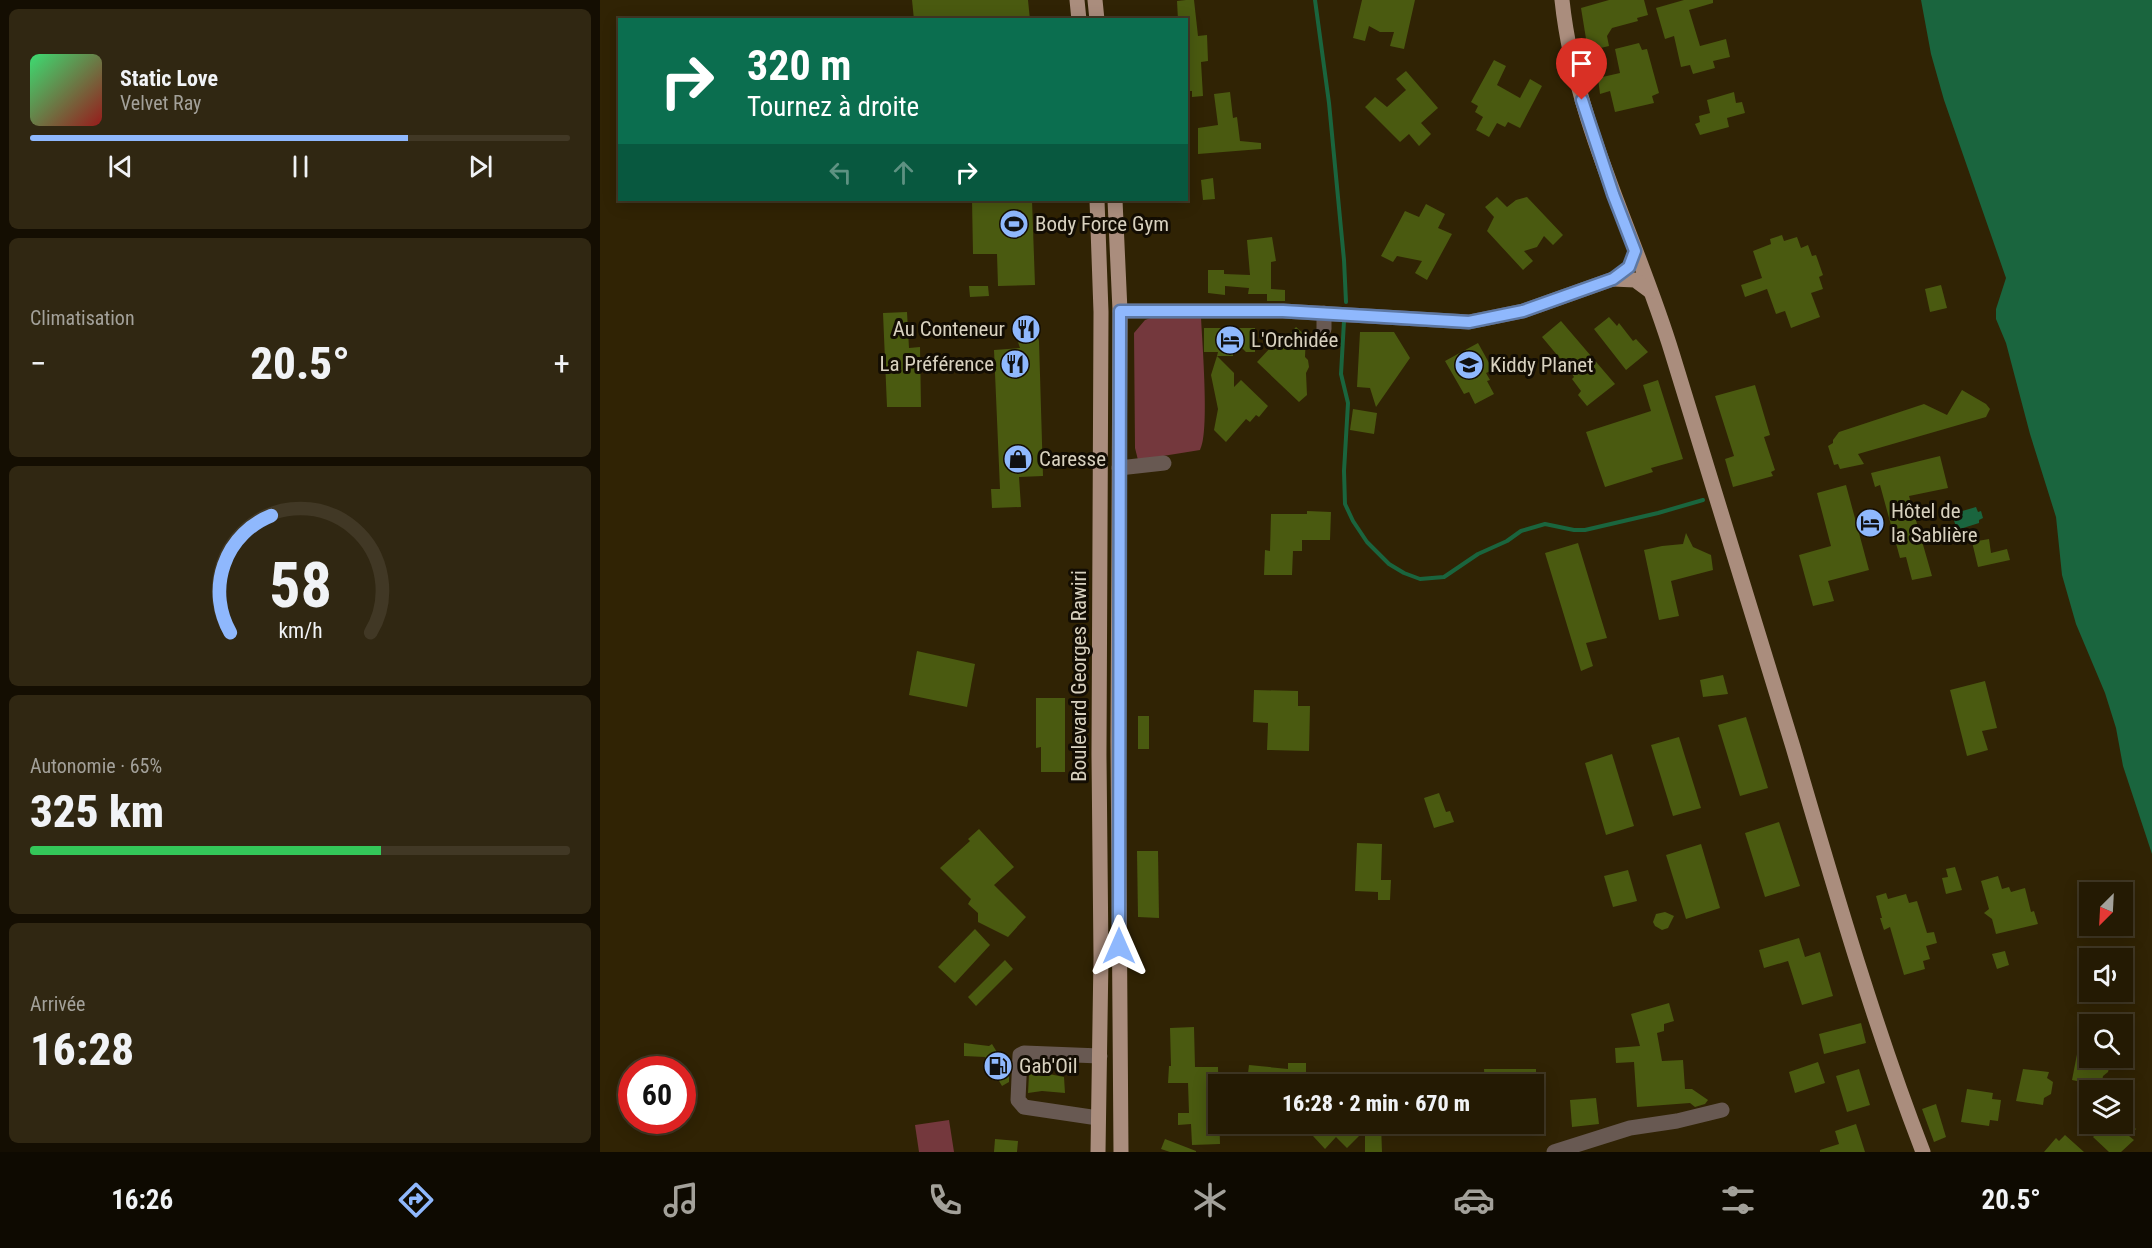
<!DOCTYPE html>
<html lang="fr">
<head>
<meta charset="utf-8">
<style>
  :root { --surface:#241a03; --page:#302712; --text:#f1f3f6; --muted:#a3a19a; --line:#413825; --accent:#8fb8fd }
  body { margin:0; font-family:"Roboto Condensed",sans-serif; background:var(--page); color:var(--text); height:100vh; display:flex; flex-direction:column; font-size:22px; white-space:nowrap }
  * { box-sizing:border-box; margin:0 }
  p { font-size:20px; color:var(--muted) }
  .icon { flex:none; width:33px; height:33px; fill:none; stroke:currentColor; stroke-width:2; stroke-linecap:round; stroke-linejoin:round }
  .map { position:relative; flex:1; overflow:hidden }
  .drawer { display:flex; flex-direction:column; gap:9px; padding:9px; background:#140e02; width:600px }
  .drawer>* { flex:none }
  .top-card { position:absolute; left:18px; top:18px; width:570px; height:183px; border-radius:0px; box-shadow:0 3px 15px #0003,0 0 0 2px var(--line); background:#0b6e4f; color:#fff; overflow:hidden }
  .needle { width:39px; rotate:204deg }
  .buttons { position:absolute; left:1479px; top:882px; display:grid; gap:12px }
  .buttons a { display:grid; place-items:center; width:54px; height:54px; border-radius:0px; background:var(--surface); box-shadow:0 3px 15px #0003,0 0 0 2px var(--line); font-size:30px }
  .speed { position:absolute; left:18px; top:1056px; display:flex; gap:12px; font-size:30px; font-weight:700; text-align:center }
  .speed>* { display:grid; place-content:center; width:78px; height:78px; border-radius:50%; background:var(--surface); box-shadow:0 3px 15px #0003,0 0 0 2px var(--line); line-height:1 }
  .speed .limit { border:9px solid #d22; background:#fff; color:#111 }
  .pin { position:absolute; display:grid; place-items:center; width:51px; height:51px; color:#fff; margin:-62px -26px; border-radius:50% 50% 50% 0; rotate:-45deg; box-shadow:0 0 6px #0007 }
  .pin .icon { rotate:45deg }
  .me { position:absolute; width:66px; margin:-33px; rotate:0deg; stroke-linejoin:round; filter:drop-shadow(0 0 4px #0008) }
  .turn { display:flex; align-items:center; gap:21px; height:126px; padding:0 30px; font-size:27px }
  .turn .icon { width:78px; height:78px; stroke-width:2.5 }
  .turn b { display:block; font-size:42px; line-height:51px }
  .lanes { display:flex; align-items:center; height:57px; padding:0 30px; background:#0003; justify-content:center; gap:30px; direction:ltr }
  .lanes .off { opacity:.35 }
  .big { font-size:45px; font-weight:800; line-height:1.1 }
  .drawer .card { flex:1; display:flex; flex-direction:column; justify-content:center; gap:9px; min-width:0; padding:0 21px; border-radius:9px; background:var(--page) }
  .drawer .dial { align-items:center; gap:0 }
  .dial svg { height:156px; overflow:visible; fill:none; stroke:var(--line); stroke-width:7; stroke-linecap:round; text-anchor:middle }
  .dial text { fill:var(--text); stroke:none }
  .song { display:flex; align-items:center; gap:18px }
  .cover { width:72px; height:72px; border-radius:9px; background:linear-gradient(135deg,hsl(140 70% 55%),hsl(0 70% 35%)) }
  .played { height:6px; border-radius:3px; background:linear-gradient(90deg,var(--accent) 70%,var(--line) 70%) }
  .keys { display:flex; justify-content:space-around; direction:ltr }
  .heat { display:flex; justify-content:space-between; align-items:center; font-size:33px; direction:ltr }
  .charge { height:9px; border-radius:4px; background:linear-gradient(90deg,#34c759 65%,var(--line) 0) }
  .trip { position:absolute; left:608px; top:1074px; width:336px; height:60px; border-radius:0px; background:var(--surface); box-shadow:0 3px 15px #0003,0 0 0 2px var(--line); font-weight:800; line-height:60px; text-align:center }
  .tabs { display:flex; height:96px; justify-content:space-around; align-items:center; background:#0e0a01; color:var(--muted) }
  .tabs .icon { width:42px; height:42px }
  .tabs .selected { color:var(--accent) }
  .tabs b { font-size:27px; color:var(--text) }
  main { display:flex; flex:1; min-height:0 }
  .map>svg:first-child { display:block }
  .green { fill:#74383d }
  .water { fill:#1a653e }
  .lines { fill:none; stroke-linecap:round; stroke-linejoin:round }
  .stream { stroke:#1a653e; stroke-width:4 }
  .building { fill:#4a5a10 }
  .minor { stroke:#685952; stroke-width:15 }
  .major { stroke:#aa8d7d; stroke-width:15 }
  .route-casing { stroke:#5d78a4; stroke-width:15 }
  .route { stroke:#8fb8fd; stroke-width:10 }
  .labels { text-anchor:middle; stroke-width:6; stroke-linejoin:round; paint-order:stroke }
  .poi-label { font-size:21px; fill:#d8d1bf; stroke:#130d03; text-anchor:start }
  .street-label { font-size:21px; fill:#d8d1bf; stroke:#130d03 }
</style>
</head>
<body>
<main>
<section class="drawer">
<div class="card">
<div class="song"><i class="cover"></i><div><b>Static Love</b><p>Velvet Ray</p></div></div>
<div class="played"></div>
<div class="keys"><svg class="icon" aria-label="previous" viewBox="0 0 24 24"><path d="M18 5L8 12l10 7zM5 5v14"/></svg><svg class="icon" aria-label="pause" viewBox="0 0 24 24"><path d="M8 5v14M16 5v14"/></svg><svg class="icon" aria-label="next" viewBox="0 0 24 24"><path d="M6 5l10 7-10 7zM19 5v14"/></svg></div>
</div>
<div class="card"><p>Climatisation</p>
<div class="heat"><a>−</a><b class="big">20.5°</b><a>+</a></div>
</div>
<div class="card dial"><svg viewBox="0 0 100 80">
<path d="M14 69A42 42 0 1 1 86 69"/>
<path d="M14 69A42 42 0 0 1 35 9" stroke="#8fb8fd"/>
<text x="50" y="56" font-size="32" font-weight="700">58</text>
<text x="50" y="72" font-size="11">km/h</text>
</svg></div>
<div class="card"><p>Autonomie · 65%</p><b class="big">325 km</b><div class="charge"></div></div>
<div class="card"><p>Arrivée</p><b class="big">16:28</b></div>
</section>
<div class="map">
<svg width="1552" height="1152" viewBox="0 0 1552 1152">
  <rect width="100%" height="100%" fill="#302304"/>
  <g class="green">
    <path d="M553,317H601C602,340 610,434 600,450L538,460L535,448L534,333L545,320Z"/>
    <path d="M349,1120L354,1152H319L315,1125Z"/>
  </g>
  <g class="water">
    <path d="M1321,0H1552V854L1523,766L1516,728L1505,693L1476,624L1462,575L1456,517L1430,434L1406,343L1396,319V309L1406,278L1344,100L1331,54Z"/>
    <path d="M1376,507L1378,512L1381,511L1383,518L1379,520V523L1357,530L1352,514Z"/>
  </g>
  <g class="lines">
    <g class="stream">
      <path d="M715,0L729,103L744,260L746,302"/>
      <path d="M744,321L741,374L748,403L744,471L745,504L753,521L767,542L789,564L804,573L820,579L844,577L878,554L907,541L921,531L945,524L974,530H985L1058,513L1103,500"/>
    </g>
  </g>
  <g class="building">
    <path d="M312,0H428L430,20H314Z"/>
    <path d="M586,0H594L598,36L607,35L608,61L601,62L603,96L592,97V91H589L586,20H578L577,1Z"/>
    <path d="M762,0H815L804,49L790,46L794,32H780L769,26L765,41L753,38Z"/>
    <path d="M1009,0H1044L1048,15L1037,18L1038,21L1012,28L1007,36L1009,46L988,51L981,8Z"/>
    <path d="M1084,0H1113V3L1089,10L1100,46L1126,39L1130,57L1113,61L1115,68L1093,74L1090,65L1081,67L1074,36L1065,39L1056,8Z"/>
    <path d="M1039,43L1042,50L1047,49L1059,93L1052,96L1054,103L1015,112L1010,91L1000,94L998,78L1020,73L1015,49Z"/>
    <path d="M894,60L906,66L897,85L920,98L930,79L942,86L920,128L908,122L905,127L897,123L889,137L876,130L883,117L875,112L878,106L871,102Z"/>
    <path d="M806,71L838,108L821,123L831,134L819,146L809,134L800,142L765,107L775,97L787,107L806,90L796,79Z"/>
    <path d="M630,92L633,118L637,117L640,141L661,143V149L598,154V128L618,125L614,94Z"/>
    <path d="M1134,92L1136,103L1142,102L1145,113L1127,118L1129,127L1100,135L1095,124L1100,122L1099,116L1110,113L1107,100Z"/>
    <path d="M613,178L615,199L603,200L601,180Z"/>
    <path d="M897,197L907,207L916,200L927,197L963,235L953,245L944,236L937,247L924,251L933,261L923,270L887,231L894,217L885,207Z"/>
    <path d="M372,200H432L435,285L398,286L397,254H373Z"/>
    <path d="M826,204L845,214L838,228L852,234L827,280L815,273L822,261L797,256L793,262L781,256L805,211L819,217Z"/>
    <path d="M1182,235L1184,241L1197,237L1201,248L1208,245L1212,256L1216,255L1223,275L1219,277L1223,289L1211,293L1220,317L1191,328L1185,311L1176,314L1167,289L1145,297L1141,285L1162,278L1153,251L1171,244L1170,239Z"/>
    <path d="M672,237L676,261L671,262V289L685,290V301H667V294H648L649,288L625,286V295L608,293V270H624V274L650,275L647,240Z"/>
    <path d="M1341,285L1347,308L1330,312L1325,289Z"/>
    <path d="M369,286H388L389,296L370,297Z"/>
    <path d="M307,312L309,348L320,347L321,407H287L283,313Z"/>
    <path d="M1009,317L1017,326L1019,323L1033,341L1036,339L1048,352L1026,370L994,329Z"/>
    <path d="M961,321L1015,384L987,406L978,395L981,391L972,379L974,377L968,368L942,337Z"/>
    <path d="M434,324L439,341L443,476L419,477L421,507L392,508L391,489H400L394,350L420,348L414,330Z"/>
    <path d="M696,327L706,336L705,357L708,360L709,367L706,373L707,395L699,402L657,362L672,346L677,348Z"/>
    <path d="M604,328H655V352H646L633,339V356H617L618,352H604Z"/>
    <path d="M760,332H794L810,358L776,407L770,388L757,387Z"/>
    <path d="M878,343L893,370L886,373L890,380L887,381L894,394L875,404L869,392L864,394L845,361Z"/>
    <path d="M617,356L634,373V387L641,380L668,406L659,417L656,415L650,422L646,419L626,442L614,430L618,409L611,375Z"/>
    <path d="M1058,380L1083,459L1051,468L1053,472L1005,487L986,432L1051,411L1043,385Z"/>
    <path d="M1155,385L1170,435L1164,437L1175,470L1171,472L1173,476L1133,487L1125,459L1134,456L1115,396Z"/>
    <path d="M1362,390L1386,404L1390,409L1386,417L1258,454L1264,464L1240,469L1238,464L1234,465L1228,446L1233,443V440L1239,432L1324,404L1347,415Z"/>
    <path d="M753,409L777,413L774,434L750,430Z"/>
    <path d="M1340,456L1348,488L1309,496L1332,576L1312,580L1306,557L1300,558L1280,485L1275,487L1271,473Z"/>
    <path d="M1246,485L1269,570L1228,581L1234,601L1213,606L1199,555L1231,546L1217,493Z"/>
    <path d="M707,511L731,512L730,540H702V551H693L692,575H664L665,550L670,551L671,514H707Z"/>
    <path d="M1086,533L1093,547L1111,555L1113,570L1071,581L1079,616L1059,620L1044,550L1062,546L1083,544Z"/>
    <path d="M1389,539L1391,553L1407,549L1410,560L1378,567L1372,542Z"/>
    <path d="M978,543L1007,638L986,643L993,666L981,671L945,553Z"/>
    <path d="M317,651L375,664L367,707L309,695Z"/>
    <path d="M1123,675L1128,694L1103,697L1100,680Z"/>
    <path d="M1385,681L1397,728L1382,731L1388,750L1367,756L1350,690Z"/>
    <path d="M654,690L698,691V706H710L709,751L667,750L668,723L653,722Z"/>
    <path d="M436,698H465V772H441V747L436,748Z"/>
    <rect x="538" y="716" width="11" height="33"/>
    <path d="M1146,717L1168,788L1140,796L1118,725Z"/>
    <path d="M1079,737L1101,808L1073,816L1051,745Z"/>
    <path d="M1012,754L1034,826L1006,835L985,763Z"/>
    <path d="M839,793L846,812L850,811L854,822L834,828L824,798Z"/>
    <path d="M1179,822L1200,886L1165,897L1145,833Z"/>
    <path d="M379,829L414,867L394,885L426,917L408,937L378,922V913L368,904L371,899L340,868L370,841L368,839Z"/>
    <path d="M757,843L782,844L781,880H791L790,900H778V892L755,891Z"/>
    <path d="M1101,844L1120,908L1086,919L1066,855Z"/>
    <path d="M537,851H558L559,918L538,917Z"/>
    <path d="M1355,867L1362,890L1346,894L1342,878L1348,877L1346,869Z"/>
    <path d="M1028,870L1037,901L1013,907L1004,876Z"/>
    <path d="M1398,876L1402,889L1409,887L1411,892L1425,888L1431,912L1434,911L1438,924L1396,934L1392,919L1384,913L1389,909L1381,881Z"/>
    <path d="M1286,893L1288,899L1306,894L1309,903L1317,901L1327,933L1334,932L1337,943L1326,946L1330,959L1323,961L1325,969L1304,975L1290,927L1284,930L1280,918H1282L1276,896Z"/>
    <path d="M1065,912L1074,916L1068,928L1062,930L1055,926L1053,922L1056,914Z"/>
    <path d="M375,929L390,945L355,983L338,967Z"/>
    <path d="M1199,938L1205,957L1220,952L1233,996L1202,1005L1188,961L1164,968L1159,950Z"/>
    <path d="M1405,951L1409,965L1397,969L1392,954Z"/>
    <path d="M405,960L413,969L376,1006L368,997Z"/>
    <path d="M1069,1003L1074,1021L1064,1024V1031L1057,1033L1062,1061L1083,1060L1085,1089H1092L1108,1100L1105,1104L1095,1107L1090,1103L1037,1107L1034,1062L1016,1063L1015,1048L1040,1046L1031,1014Z"/>
    <path d="M1261,1023L1266,1043L1224,1054L1219,1034Z"/>
    <path d="M594,1027L595,1067H618L620,1144L592,1145L591,1124L578,1125V1113H589L588,1083H568L569,1066H571L570,1028Z"/>
    <path d="M364,1043L389,1046L392,1044L409,1072V1082L402,1086L385,1057L364,1056Z"/>
    <path d="M1478,1049L1490,1051V1058H1503L1510,1064L1508,1072L1503,1076L1501,1086L1472,1080Z"/>
    <path d="M1218,1062L1225,1083L1195,1093L1189,1072Z"/>
    <path d="M688,1063H706V1077H679L678,1084L647,1082L649,1065L688,1069Z"/>
    <path d="M884,1069H936V1084H885Z"/>
    <path d="M1259,1069L1270,1105L1247,1112L1236,1076Z"/>
    <path d="M1423,1069L1449,1072L1447,1078L1453,1082L1451,1094L1444,1098L1443,1105L1416,1101Z"/>
    <path d="M444,1073L464,1077L465,1093L442,1091L428,1093L429,1074Z"/>
    <path d="M1367,1089L1393,1093L1392,1099L1401,1100L1398,1121L1390,1120L1389,1126L1361,1122Z"/>
    <path d="M996,1098L999,1124L972,1127L970,1100Z"/>
    <path d="M1336,1104L1346,1137L1334,1142L1322,1109Z"/>
    <path d="M1522,1116L1536,1129L1529,1136L1534,1140L1521,1152H1509L1493,1137L1506,1124H1522Z"/>
    <path d="M726,1124H781L782,1152H765V1130L747,1148L736,1137L725,1149L713,1136Z"/>
    <path d="M1256,1124L1265,1152H1220V1150L1239,1144L1235,1131Z"/>
    <path d="M1465,1135L1484,1152H1444L1456,1138L1459,1141Z"/>
    <path d="M395,1139L418,1141L417,1152H394Z"/>
    <path d="M565,1139L596,1151V1152H570L561,1149Z"/>
  </g>
  <g class="lines">
    <g class="minor">
      <path d="M520,311H683L869,322L923,311L1013,279"/>
      <path d="M724,313V329"/>
      <path d="M519,468L564,463"/>
      <path d="M498,1118L424,1107L418,1100L420,1055L424,1053L500,1056"/>
      <path d="M954,1152L1030,1128L1077,1121L1122,1110"/>
    </g>
    <g class="major">
      <path d="M477,0L479,20"/>
      <path d="M495,0L497,20"/>
      <path d="M962,0C975,124 1036,235 1072,353C1112,484 1153,616 1193,747C1233,883 1272,1020 1323,1152"/>
      <path d="M497,200L501,312L499,755L501,957L498,1152"/>
      <path d="M515,200L520,311L518,742L521,1152"/>
      <path d="M1013,279L1035,280L1050,291"/>
    </g>
  </g>
  <g class="lines">
    <g class="route-casing">
      <path id="route" d="M519,946L520,311H683L869,322L923,311L1013,279L1029,267L1035,251L1013,194L982,100"/>
    </g>
    <use href="#route" class="route"/>
  </g>
  <defs>
    <g id="stadium-disc" transform="scale(1.5)"><circle r="9.5" fill="#8fb8fd" stroke="#130d03"/><path d="M0-5a6.5 5 0 1 0 0 10a6.5 5 0 1 0 0-10ZM-3.5-1.8h7v3.6h-7Z" fill="#111"/></g>
    <g id="restaurant-disc" transform="scale(1.5)"><circle r="9.5" fill="#8fb8fd" stroke="#130d03"/><path d="M-5-6h1v4h1v-4h1v4h1v-4h1v5L-1.5 .5V6h-2V.5L-5-1ZM5-6V6H3V1.5H1.5Q1.5-4 5-6Z" fill="#111"/></g>
    <g id="hotel-disc" transform="scale(1.5)"><circle r="9.5" fill="#8fb8fd" stroke="#130d03"/><path d="M-6-4.5h1.5V1H6V5H4.5V3h-9V5H-6ZM-4 0a1.8 1.8 0 1 1 3.6 0ZM.5 0V-2.5h3Q6-2.5 6 0Z" fill="#111"/></g>
    <g id="school-disc" transform="scale(1.5)"><circle r="9.5" fill="#8fb8fd" stroke="#130d03"/><path d="M0-5L7-2L0 1L-7-2ZM-4 1L0 2.5L4 1V4Q0 6-4 4Z" fill="#111"/></g>
    <g id="shop-disc" transform="scale(1.5)"><circle r="9.5" fill="#8fb8fd" stroke="#130d03"/><path d="M-5-2.5h2.3a2.7 3.5 0 0 1 5.4 0H5L5.5 6h-11ZM-1.5-2.5h3a1.5 2.3 0 0 0-3 0Z" fill="#111"/></g>
    <g id="fuel-disc" transform="scale(1.5)"><circle r="9.5" fill="#8fb8fd" stroke="#130d03"/><path d="M-5.5-6h7V0h2V4h1.3V-2.5L3-4.5l.8-.8L6-3V5H2.5V1h-1V6h-7ZM-4.2-4.7v3.2H.2V-4.7Z" fill="#111"/></g>
  </defs>
  <g fill-rule="evenodd">
    <use href="#stadium-disc" x="414" y="224"/>
    <use href="#restaurant-disc" x="426" y="329"/>
    <use href="#hotel-disc" x="630" y="340"/>
    <use href="#restaurant-disc" x="415" y="364"/>
    <use href="#school-disc" x="869" y="365"/>
    <use href="#shop-disc" x="418" y="459"/>
    <use href="#hotel-disc" x="1270" y="523"/>
    <use href="#fuel-disc" x="398" y="1066"/>
  </g>
  <g class="labels">
    <g class="poi-label">
      <text x="435" y="231">Body Force Gym</text>
      <text x="405" y="336" text-anchor="end">Au Conteneur</text>
      <text x="651" y="347">L'Orchidée</text>
      <text x="394" y="371" text-anchor="end">La Préférence</text>
      <text x="890" y="372">Kiddy Planet</text>
      <text x="439" y="466">Caresse</text>
      <text x="1291" y="518">Hôtel de<tspan x="1291" dy="24">la Sablière</tspan></text>
      <text x="419" y="1073">Gab'Oil</text>
    </g>
    <g class="street-label">
      <text transform="translate(479 676) rotate(-90)" y="7">Boulevard Georges Rawiri</text>
    </g>
  </g>
</svg>
<div class="buttons">
<a><svg class="needle" viewBox="-14 -14 28 28"><path d="M0-13l5 13h-10z" fill="#e53935"/><path d="M0 13l5-13h-10z" fill="#a3a19a"/></svg></a>
<a><svg class="icon" aria-label="sound" viewBox="0 0 24 24"><path d="M4 9h4l5-4v14l-5-4H4zM17 9q2 3 0 6"/></svg></a>
<a><svg class="icon" aria-label="search" viewBox="0 0 24 24"><circle cx="10" cy="10" r="6"/><path d="M15 15l6 6"/></svg></a>
<a><svg class="icon" aria-label="layers" viewBox="0 0 24 24"><path d="M12 4l9 5-9 5-9-5zM3 14l9 5 9-5"/></svg></a>
</div>
<div class="speed"><div class="limit">60</div></div>
<div class="pin" style="left:982px;top:100px;background:#d93025"><svg class="icon" aria-label="arrive" viewBox="0 0 24 24"><path d="M6 21V4h12l-3 4 3 4H6"/></svg></div>
<svg class="me" style="left:519px;top:946px" viewBox="-20 -20 40 40"><path d="M0-17L14 15 0 8-14 15z" fill="#8fb8fd" stroke="#fff" stroke-width="4"/></svg>
<div class="trip">16:28 · 2 min · 670 m</div>
<div class="top-card">
<div class="turn"><svg class="icon" aria-label="right" viewBox="0 0 24 24"><path d="M7 20v-9h11M14 6l5 5-5 5"/></svg><div><b>320 m</b>Tournez à droite</div></div>
<div class="lanes"><svg class="icon off" aria-label="left" viewBox="0 0 24 24"><path d="M17 20v-9H6M10 6l-5 5 5 5"/></svg><svg class="icon off" aria-label="ahead" viewBox="0 0 24 24"><path d="M12 20V5M6 11l6-6 6 6"/></svg><svg class="icon" aria-label="right" viewBox="0 0 24 24"><path d="M7 20v-9h11M14 6l5 5-5 5"/></svg></div>
</div>
</div>
</main>
<nav class="tabs">
<b>16:26</b>
<svg class="icon selected" aria-label="directions" viewBox="0 0 24 24"><path d="M12 3l9 9-9 9-9-9zM9 14v-3h6M13 9l2 2-2 2"/></svg>
<svg class="icon" aria-label="music" viewBox="0 0 24 24"><path d="M9 18V5l10-2v13"/><circle cx="6" cy="18" r="3"/><circle cx="16" cy="16" r="3"/></svg>
<svg class="icon" aria-label="phone" viewBox="0 0 24 24"><path d="M5 4h4l2 5-3 2q2 4 5 5l2-3 5 2v4C11 20 4 13 5 4z"/></svg>
<svg class="icon" aria-label="climate" viewBox="0 0 24 24"><path d="M12 3v18M4 7l16 10M4 17L20 7"/></svg>
<svg class="icon" aria-label="car" viewBox="0 0 24 24"><path d="M5 17H2v-5l4-1 3-4h7l3 4 3 1v5h-3M9 17h6M6 11h13"/><circle cx="7" cy="17" r="2"/><circle cx="17" cy="17" r="2"/></svg>
<svg class="icon" aria-label="filters" viewBox="0 0 24 24"><path d="M4 7h16M4 17h16"/><circle cx="9" cy="7" r="2"/><circle cx="15" cy="17" r="2"/></svg>
<b>20.5°</b>
</nav>
</body>
</html>
